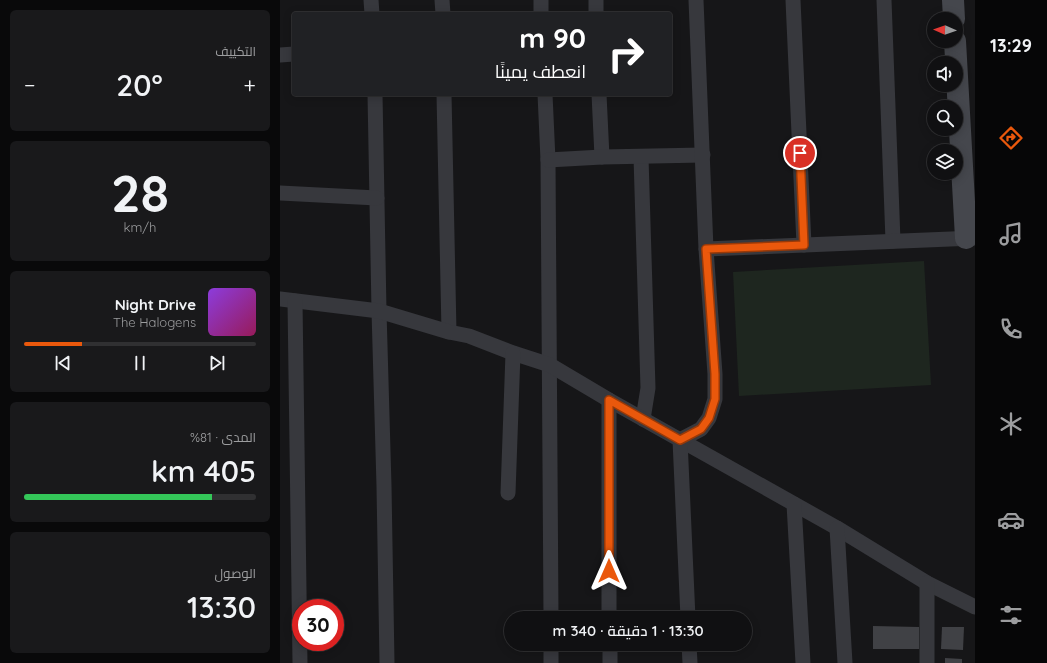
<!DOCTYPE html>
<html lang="ar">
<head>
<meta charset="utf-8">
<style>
  :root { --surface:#101012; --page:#19191b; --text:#f1f3f6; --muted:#9c9d9f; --line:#303032; --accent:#ea580c }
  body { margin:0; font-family:Quicksand,Cairo,sans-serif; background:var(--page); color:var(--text); direction:rtl; height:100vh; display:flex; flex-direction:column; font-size:15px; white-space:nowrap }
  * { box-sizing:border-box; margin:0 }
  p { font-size:13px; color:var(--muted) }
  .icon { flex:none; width:22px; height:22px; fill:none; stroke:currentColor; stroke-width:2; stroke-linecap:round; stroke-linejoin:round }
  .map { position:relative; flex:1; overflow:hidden; direction:ltr }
  .panel { display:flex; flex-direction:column; gap:10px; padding:10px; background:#09090a; width:280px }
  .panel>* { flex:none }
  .banner { position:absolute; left:12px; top:12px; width:380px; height:84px; border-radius:4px; box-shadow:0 2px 10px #0003,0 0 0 1px var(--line); direction:rtl; background:#202124; color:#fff; overflow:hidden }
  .needle { width:26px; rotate:272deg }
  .controls { position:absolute; left:647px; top:12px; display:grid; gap:8px }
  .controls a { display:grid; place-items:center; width:36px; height:36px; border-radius:50%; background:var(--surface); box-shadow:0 2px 10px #0003,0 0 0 1px var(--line); font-size:20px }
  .speed { position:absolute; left:12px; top:599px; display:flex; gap:8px; font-size:20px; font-weight:700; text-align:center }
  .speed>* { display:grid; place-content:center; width:52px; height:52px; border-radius:50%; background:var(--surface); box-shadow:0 2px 10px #0003,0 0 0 1px var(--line); line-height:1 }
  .speed .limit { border:6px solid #d22; background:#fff; color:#111 }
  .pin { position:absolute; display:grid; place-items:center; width:34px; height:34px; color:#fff; margin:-17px; border:2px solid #fff; border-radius:50%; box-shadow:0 1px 4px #0007 }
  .me { position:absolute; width:44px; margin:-22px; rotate:0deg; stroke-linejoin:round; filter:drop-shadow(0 0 3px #0008) }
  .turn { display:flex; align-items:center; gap:14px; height:84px; padding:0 20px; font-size:18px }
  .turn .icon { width:52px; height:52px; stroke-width:2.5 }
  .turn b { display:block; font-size:28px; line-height:34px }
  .big { font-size:30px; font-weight:600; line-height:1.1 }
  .panel .card { flex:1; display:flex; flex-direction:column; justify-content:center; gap:6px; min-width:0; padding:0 14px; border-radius:6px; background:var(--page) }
  .panel .dial { align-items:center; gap:0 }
  .dial b { font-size:52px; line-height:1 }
  .song { display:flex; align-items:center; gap:12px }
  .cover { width:48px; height:48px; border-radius:6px; background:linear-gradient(135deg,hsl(270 70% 55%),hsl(330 70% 35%)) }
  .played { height:4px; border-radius:2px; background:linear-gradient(90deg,var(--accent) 25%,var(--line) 25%) }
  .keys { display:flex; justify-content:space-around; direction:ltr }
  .heat { display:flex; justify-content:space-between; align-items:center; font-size:22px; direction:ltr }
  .charge { height:6px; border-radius:3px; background:linear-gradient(90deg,#34c759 81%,var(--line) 0) }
  .trip { position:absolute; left:224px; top:611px; width:248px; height:40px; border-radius:20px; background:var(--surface); box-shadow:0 2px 10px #0003,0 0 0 1px var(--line); font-weight:600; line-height:40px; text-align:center; direction:rtl }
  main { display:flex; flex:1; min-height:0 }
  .tab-bar { display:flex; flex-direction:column; width:72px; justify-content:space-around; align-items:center; background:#060607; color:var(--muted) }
  .tab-bar .icon { width:28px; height:28px }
  .tab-bar .active { color:var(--accent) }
  .tab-bar b { font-size:18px; color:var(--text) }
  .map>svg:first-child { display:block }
  .green { fill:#1e261f }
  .building { fill:#404145 }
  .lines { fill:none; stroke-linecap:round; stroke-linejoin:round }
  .street { stroke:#37383d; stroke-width:15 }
  .secondary { stroke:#45474d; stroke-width:22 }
  .route-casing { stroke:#983908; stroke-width:10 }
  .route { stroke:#ea580c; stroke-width:7 }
</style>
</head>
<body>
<main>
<nav class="tab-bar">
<b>13:29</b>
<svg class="icon active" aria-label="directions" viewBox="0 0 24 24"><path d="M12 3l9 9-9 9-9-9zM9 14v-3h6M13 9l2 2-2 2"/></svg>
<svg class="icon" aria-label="music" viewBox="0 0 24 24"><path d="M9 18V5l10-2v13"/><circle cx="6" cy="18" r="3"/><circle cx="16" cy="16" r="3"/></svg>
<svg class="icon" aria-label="phone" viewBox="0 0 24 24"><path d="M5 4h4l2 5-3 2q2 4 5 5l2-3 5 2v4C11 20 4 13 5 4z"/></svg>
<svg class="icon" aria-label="climate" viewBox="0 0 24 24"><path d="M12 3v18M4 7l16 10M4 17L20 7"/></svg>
<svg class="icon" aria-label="car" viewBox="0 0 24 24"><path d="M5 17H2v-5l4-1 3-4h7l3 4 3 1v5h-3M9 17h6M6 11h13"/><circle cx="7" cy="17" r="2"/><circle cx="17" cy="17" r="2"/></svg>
<svg class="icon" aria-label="filters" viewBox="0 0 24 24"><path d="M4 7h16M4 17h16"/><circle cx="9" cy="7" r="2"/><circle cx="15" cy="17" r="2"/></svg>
</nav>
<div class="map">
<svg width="695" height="663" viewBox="0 0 695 663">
  <rect width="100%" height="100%" fill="#161618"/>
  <path class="green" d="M644,261L651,385L459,396L453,272Z"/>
  <g class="building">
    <path d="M593,626L639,627V649H593Z"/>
    <path d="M662,627H684L683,650L661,649Z"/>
    <path d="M665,658L682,659V663H665Z"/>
  </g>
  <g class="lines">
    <g class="street">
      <path d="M91,0L92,14"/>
      <path d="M162,0L163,14"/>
      <path d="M261,0V14"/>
      <path d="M316,0V14"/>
      <path d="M513,0L524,245"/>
      <path d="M604,0L613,241"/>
      <path d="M0,55L14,54"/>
      <path d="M95,94L99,311L104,486L107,663"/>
      <path d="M164,94L169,332"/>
      <path d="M265,94L268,160L271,618"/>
      <path d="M319,94L322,157"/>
      <path d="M361,157L368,388L363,419"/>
      <path d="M268,160L322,157L423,155"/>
      <path d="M0,193L97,198"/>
      <path d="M426,249L695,238"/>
      <path d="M0,299L99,311L169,332L189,336L233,353L270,365L329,400L557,528L647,583L695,607"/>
      <path d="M15,301L20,663"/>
      <path d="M329,400V618"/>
      <path d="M228,493L233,353"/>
      <path d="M514,504L523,663"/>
      <path d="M557,528L565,663"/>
      <path d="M647,583V663"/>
      <path d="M408,618L400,440L421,429L429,418L435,399V374L426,249L416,0"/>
      <path d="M271,644V663"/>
      <path d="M330,644V663"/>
      <path d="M409,644L410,663"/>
    </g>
    <g class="secondary">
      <path d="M673,0L674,19"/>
      <path d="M675,41L686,238"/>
    </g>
  </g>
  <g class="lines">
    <g class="route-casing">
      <path id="route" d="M329,571V400L400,440L421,429L429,418L435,399V374L426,249L524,245L520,153"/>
    </g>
    <use href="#route" class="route"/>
  </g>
</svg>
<div class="controls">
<a><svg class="needle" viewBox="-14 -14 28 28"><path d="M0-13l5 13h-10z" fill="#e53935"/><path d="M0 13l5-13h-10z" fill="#9c9d9f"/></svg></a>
<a><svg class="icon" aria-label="sound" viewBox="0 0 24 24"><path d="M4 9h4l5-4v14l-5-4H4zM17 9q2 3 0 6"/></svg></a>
<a><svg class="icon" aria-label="search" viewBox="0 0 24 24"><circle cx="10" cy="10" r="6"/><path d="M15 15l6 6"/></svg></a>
<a><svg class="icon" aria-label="layers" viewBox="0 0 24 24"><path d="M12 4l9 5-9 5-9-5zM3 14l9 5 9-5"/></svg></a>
</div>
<div class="speed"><div class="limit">30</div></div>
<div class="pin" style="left:520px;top:153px;background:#d93025"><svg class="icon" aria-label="arrive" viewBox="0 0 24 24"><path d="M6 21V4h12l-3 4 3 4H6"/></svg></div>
<svg class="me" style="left:329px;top:571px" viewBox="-20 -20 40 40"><path d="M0-17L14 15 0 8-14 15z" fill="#ea580c" stroke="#fff" stroke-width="4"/></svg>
<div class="trip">13:30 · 1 دقيقة · 340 m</div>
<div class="banner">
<div class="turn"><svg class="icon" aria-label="right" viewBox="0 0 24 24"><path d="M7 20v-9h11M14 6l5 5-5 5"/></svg><div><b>90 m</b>انعطف يمينًا</div></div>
</div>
</div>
<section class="panel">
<div class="card"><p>التكييف</p>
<div class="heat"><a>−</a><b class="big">20°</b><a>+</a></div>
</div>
<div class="card dial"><b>28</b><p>km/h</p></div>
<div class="card">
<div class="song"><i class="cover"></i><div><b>Night Drive</b><p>The Halogens</p></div></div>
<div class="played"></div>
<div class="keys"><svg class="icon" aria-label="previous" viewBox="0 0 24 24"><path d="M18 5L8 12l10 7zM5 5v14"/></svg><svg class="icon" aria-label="pause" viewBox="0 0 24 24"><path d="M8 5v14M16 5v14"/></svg><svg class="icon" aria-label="next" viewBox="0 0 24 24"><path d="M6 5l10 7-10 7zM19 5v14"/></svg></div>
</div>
<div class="card"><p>المدى · 81%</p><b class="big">405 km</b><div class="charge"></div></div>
<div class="card"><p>الوصول</p><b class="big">13:30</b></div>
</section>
</main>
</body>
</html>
